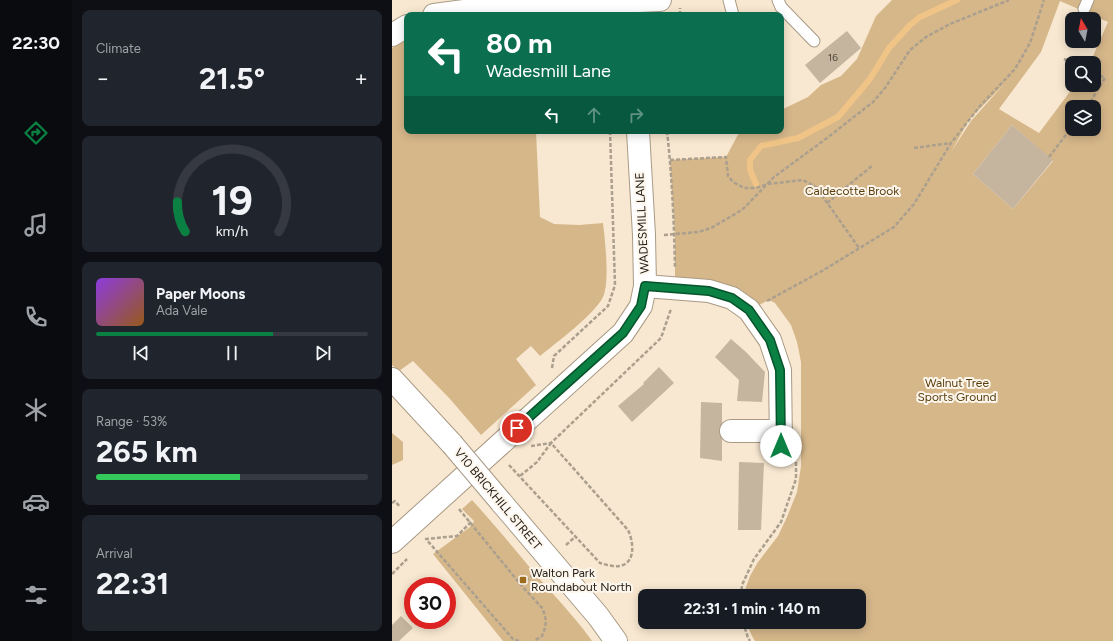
<!DOCTYPE html>
<html lang="en">
<head>
<meta charset="utf-8">
<style>
  :root { --surface:#171b24; --page:#20242c; --text:#f1f3f6; --muted:#9ea1a6; --line:#363941; --accent:#0b8043 }
  body { margin:0; font-family:Figtree,sans-serif; background:var(--page); color:var(--text); height:100vh; display:flex; flex-direction:column; font-size:15px; white-space:nowrap }
  * { box-sizing:border-box; margin:0 }
  p { font-size:13px; color:var(--muted) }
  .icon { flex:none; width:22px; height:22px; fill:none; stroke:currentColor; stroke-width:2; stroke-linecap:round; stroke-linejoin:round }
  .map { position:relative; flex:1; overflow:hidden }
  .drawer { display:flex; flex-direction:column; gap:10px; padding:10px; background:#0d0f14; width:320px }
  .drawer>* { flex:none }
  .guide { position:absolute; left:12px; top:12px; width:380px; height:122px; border-radius:8px; box-shadow:0 2px 10px #0003; background:#0b6e4f; color:#fff; overflow:hidden }
  .needle { width:26px; rotate:350deg }
  .tools { position:absolute; left:673px; top:12px; display:grid; gap:8px }
  .tools a { display:grid; place-items:center; width:36px; height:36px; border-radius:8px; background:var(--surface); box-shadow:0 2px 10px #0003; font-size:20px }
  .speed { position:absolute; left:12px; top:577px; display:flex; gap:8px; font-size:20px; font-weight:700; text-align:center }
  .speed>* { display:grid; place-content:center; width:52px; height:52px; border-radius:50%; background:var(--surface); box-shadow:0 2px 10px #0003; line-height:1 }
  .speed .limit { border:6px solid #d22; background:#fff; color:#111 }
  .pin { position:absolute; display:grid; place-items:center; width:34px; height:34px; color:#fff; margin:-17px; border:2px solid #fff; border-radius:50%; box-shadow:0 1px 4px #0007 }
  .me { position:absolute; width:44px; margin:-22px; rotate:0deg; stroke-linejoin:round; filter:drop-shadow(0 0 3px #0008) }
  .turn { display:flex; align-items:center; gap:14px; height:84px; padding:0 16px; font-size:18px }
  .turn .icon { width:52px; height:52px; stroke-width:2.5 }
  .turn b { display:block; font-size:28px; line-height:34px }
  .lanes { display:flex; align-items:center; height:38px; padding:0 16px; background:#0003; justify-content:center; gap:20px; direction:ltr }
  .lanes .off { opacity:.35 }
  .big { font-size:30px; font-weight:700; line-height:1.1 }
  .drawer .card { flex:1; display:flex; flex-direction:column; justify-content:center; gap:6px; min-width:0; padding:0 14px; border-radius:8px; background:var(--page) }
  .drawer .dial { align-items:center; gap:0 }
  .dial svg { height:104px; overflow:visible; fill:none; stroke:var(--line); stroke-width:7; stroke-linecap:round; text-anchor:middle }
  .dial text { fill:var(--text); stroke:none }
  .song { display:flex; align-items:center; gap:12px }
  .cover { width:48px; height:48px; border-radius:6px; background:linear-gradient(135deg,hsl(270 70% 55%),hsl(30 70% 35%)) }
  .played { height:4px; border-radius:2px; background:linear-gradient(90deg,var(--accent) 65%,var(--line) 65%) }
  .keys { display:flex; justify-content:space-around; direction:ltr }
  .heat { display:flex; justify-content:space-between; align-items:center; font-size:22px; direction:ltr }
  .charge { height:6px; border-radius:3px; background:linear-gradient(90deg,#34c759 53%,var(--line) 0) }
  .trip { position:absolute; left:246px; top:589px; width:228px; height:40px; border-radius:8px; background:var(--surface); box-shadow:0 2px 10px #0003; font-weight:700; line-height:40px; text-align:center }
  main { display:flex; flex:1; min-height:0 }
  .menu { display:flex; flex-direction:column; width:72px; justify-content:space-around; align-items:center; background:#090b0e; color:var(--muted) }
  .menu .icon { width:28px; height:28px }
  .menu .active { color:var(--accent) }
  .menu b { font-size:18px; color:var(--text) }
  .map>svg:first-child { display:block }
  .green { fill:#d6b78a; fill-rule:evenodd }
  .lines { fill:none; stroke-linecap:round; stroke-linejoin:round }
  .stream { stroke:#efc486; stroke-width:6 }
  .building { fill:#c5b59f }
  .service-casing { stroke:#a99a85; stroke-width:13 }
  .minor-casing { stroke:#a99a85; stroke-width:24 }
  .tertiary-casing { stroke:#a99a85; stroke-width:24 }
  .path { stroke:#ab9f8d; stroke-width:2.5; stroke-dasharray:4 2; stroke-linecap:butt }
  .service { stroke:#fff; stroke-width:11 }
  .minor { stroke:#fff; stroke-width:22 }
  .tertiary { stroke:#fff; stroke-width:22 }
  .tertiary-bridge-casing { stroke:#a99a85; stroke-width:24; stroke-linecap:butt }
  .tertiary-bridge { stroke:#fff; stroke-width:22 }
  .route-casing { stroke:#07532c; stroke-width:10 }
  .route { stroke:#0b8043; stroke-width:7 }
  .poi-dot { fill:#9a6c1c; stroke:#fdf6ed; stroke-width:1.5 }
  .labels { text-anchor:middle; stroke-width:4; stroke-linejoin:round; paint-order:stroke }
  .number-label { font-size:10px; fill:#4e453a }
  .park-label { font-size:12px; fill:#593d0b; stroke:#fdf6ed }
  .street-label { font-size:12px; fill:#262018; stroke:#fdf6ed }
  .poi-label { font-size:12px; fill:#262018; stroke:#fdf6ed; text-anchor:start }
</style>
</head>
<body>
<main>
<nav class="menu">
<b>22:30</b>
<svg class="icon active" aria-label="directions" viewBox="0 0 24 24"><path d="M12 3l9 9-9 9-9-9zM9 14v-3h6M13 9l2 2-2 2"/></svg>
<svg class="icon" aria-label="music" viewBox="0 0 24 24"><path d="M9 18V5l10-2v13"/><circle cx="6" cy="18" r="3"/><circle cx="16" cy="16" r="3"/></svg>
<svg class="icon" aria-label="phone" viewBox="0 0 24 24"><path d="M5 4h4l2 5-3 2q2 4 5 5l2-3 5 2v4C11 20 4 13 5 4z"/></svg>
<svg class="icon" aria-label="climate" viewBox="0 0 24 24"><path d="M12 3v18M4 7l16 10M4 17L20 7"/></svg>
<svg class="icon" aria-label="car" viewBox="0 0 24 24"><path d="M5 17H2v-5l4-1 3-4h7l3 4 3 1v5h-3M9 17h6M6 11h13"/><circle cx="7" cy="17" r="2"/><circle cx="17" cy="17" r="2"/></svg>
<svg class="icon" aria-label="filters" viewBox="0 0 24 24"><path d="M4 7h16M4 17h16"/><circle cx="9" cy="7" r="2"/><circle cx="15" cy="17" r="2"/></svg>
</nav>
<section class="drawer">
<div class="card"><p>Climate</p>
<div class="heat"><a>−</a><b class="big">21.5°</b><a>+</a></div>
</div>
<div class="card dial"><svg viewBox="0 0 100 80">
<path d="M14 69A42 42 0 1 1 86 69"/>
<path d="M14 69A42 42 0 0 1 8 46" stroke="#0b8043"/>
<text x="50" y="56" font-size="32" font-weight="700">19</text>
<text x="50" y="72" font-size="11">km/h</text>
</svg></div>
<div class="card">
<div class="song"><i class="cover"></i><div><b>Paper Moons</b><p>Ada Vale</p></div></div>
<div class="played"></div>
<div class="keys"><svg class="icon" aria-label="previous" viewBox="0 0 24 24"><path d="M18 5L8 12l10 7zM5 5v14"/></svg><svg class="icon" aria-label="pause" viewBox="0 0 24 24"><path d="M8 5v14M16 5v14"/></svg><svg class="icon" aria-label="next" viewBox="0 0 24 24"><path d="M6 5l10 7-10 7zM19 5v14"/></svg></div>
</div>
<div class="card"><p>Range · 53%</p><b class="big">265 km</b><div class="charge"></div></div>
<div class="card"><p>Arrival</p><b class="big">22:31</b></div>
</section>
<div class="map">
<svg width="721" height="641" viewBox="0 0 721 641">
  <rect width="100%" height="100%" fill="#f8e8d1"/>
  <g class="green">
    <path d="M500,0H721V641H363L360,636L354,622H467V596H352L353,590L358,576L366,562L386,536L395,517L405,492L409,466V362L405,342L399,325L383,303L377,300L357,310L283,288V235L278,160L334,157L348,131H389V110L416,97L429,85L449,76L465,59L484,16ZM668,1L716,22L698,63H702V85H683L647,133L607,109L649,52ZM613,83L579,121L559,152L577,120ZM680,107H702V129H680ZM620,125L661,161L621,209L581,174Z"/>
    <path d="M15,38V131H144L148,217L162,224L187,225L211,223C213,240 218,282 211,297C201,316 165,342 148,356L139,346L124,359L144,385L89,435L58,399L21,361L7,371L0,365V48Z"/>
    <path d="M0,433L11,442V460L0,465Z"/>
    <path d="M80,500C105,527 128,556 152,584C169,603 186,621 200,641H111L41,554L78,527L82,521L70,509Z"/>
  </g>
  <g class="lines">
    <path class="stream" d="M364,184L358,170V160L369,146L406,138L446,117L478,79L497,48L518,25L528,17L565,0"/>
  </g>
  <g class="building">
    <path d="M455,31L469,48L428,83L413,65Z"/>
    <path d="M620,125L661,160L621,209L581,174Z"/>
    <path d="M339,339L354,352L373,372L370,402L345,401L347,380L323,357Z"/>
    <path d="M267,367L282,383L240,422L226,406L252,384L251,383Z"/>
    <path d="M309,402L330,403V423L327,431L330,439V461L308,458Z"/>
    <path d="M347,462L372,463L369,530H346Z"/>
    <path d="M9,616L21,628L7,641H0V625Z"/>
  </g>
  <g class="lines">
    <g class="service-casing">
      <g id="service">
        <path d="M337,0L341,15"/>
        <path d="M386,0L389,7L422,41"/>
        <path d="M692,9L696,0"/>
      </g>
    </g>
    <g class="minor-casing">
      <g id="minor">
        <path d="M42,15L94,8L268,0"/>
        <path d="M0,35L15,26"/>
        <path d="M253,286L317,291L340,298L357,310L378,340L388,370L389,446"/>
        <path d="M339,431H389"/>
        <path d="M0,542L231,333L249,306L253,286L252,235L246,131"/>
      </g>
    </g>
    <g class="tertiary-casing">
      <g id="tertiary">
        <path d="M0,379L60,444"/>
        <path d="M109,502L206,616L224,641"/>
      </g>
    </g>
    <g class="path">
      <path d="M288,15V8"/>
      <path d="M672,59L681,63"/>
      <path d="M695,107L713,78L702,73"/>
      <path d="M275,131C280,177 282,222 283,268"/>
      <path d="M522,148L559,143"/>
      <path d="M657,157L680,127"/>
      <path d="M278,160L334,157L336,176L341,182L352,188H364L376,184L411,180L424,187L467,248"/>
      <path d="M435,203L481,165"/>
      <path d="M272,235L306,232L319,228L345,213L352,208L382,177L435,138L481,102L493,88L518,50L534,37L558,24L617,0"/>
      <path d="M375,301L430,271L502,227L522,204L559,143L588,106L623,69L638,43L652,0"/>
      <path d="M160,368L162,356L216,306L223,285L218,131"/>
      <path d="M139,446L159,443L269,338L279,309"/>
      <path d="M117,465L208,563C215,565 224,568 231,565C244,560 241,540 236,530L159,443L145,462L128,476"/>
      <path d="M0,503L3,501L8,507"/>
      <path d="M67,509L129,585L151,609L154,621L153,628L150,636L142,641"/>
      <path d="M79,522L65,536L34,539L121,639L127,641"/>
      <path d="M174,545L184,536"/>
      <path d="M0,574L15,559"/>
      <path d="M129,585L142,574"/>
      <path d="M349,596L350,585L362,559L389,522L404,479V461"/>
      <path d="M351,622L356,638L358,641"/>
    </g>
    <use href="#service" class="service"/>
    <use href="#minor" class="minor"/>
    <use href="#tertiary" class="tertiary"/>
    <g class="tertiary-bridge-casing">
      <path id="tertiary-bridge" d="M60,444L109,502"/>
    </g>
    <use href="#tertiary-bridge" class="tertiary-bridge"/>
  </g>
  <g class="lines">
    <g class="route-casing">
      <path id="route" d="M125,428L231,333L249,306L253,286L317,291L340,298L357,310L378,340L388,370L389,446"/>
    </g>
    <use href="#route" class="route"/>
  </g>
  <rect class="poi-dot" x="127" y="576" width="8" height="8" rx="2"/>
  <g class="labels">
    <g class="number-label">
      <text x="441" y="61">16</text>
    </g>
    <g class="park-label">
      <text x="460" y="195">Caldecotte Brook</text>
      <text x="565" y="387">Walnut Tree<tspan x="565" dy="14">Sports Ground</tspan></text>
    </g>
    <g class="street-label">
      <text transform="translate(250 223) rotate(-93)" y="4">WADESMILL LANE</text>
      <text transform="translate(106 499) rotate(50)" y="4">V10 BRICKHILL STREET</text>
    </g>
    <g class="poi-label">
      <text x="139" y="577">Walton Park<tspan x="139" dy="14">Roundabout North</tspan></text>
    </g>
  </g>
</svg>
<div class="tools">
<a><svg class="needle" viewBox="-14 -14 28 28"><path d="M0-13l5 13h-10z" fill="#e53935"/><path d="M0 13l5-13h-10z" fill="#9ea1a6"/></svg></a>
<a><svg class="icon" aria-label="search" viewBox="0 0 24 24"><circle cx="10" cy="10" r="6"/><path d="M15 15l6 6"/></svg></a>
<a><svg class="icon" aria-label="layers" viewBox="0 0 24 24"><path d="M12 4l9 5-9 5-9-5zM3 14l9 5 9-5"/></svg></a>
</div>
<div class="speed"><div class="limit">30</div></div>
<div class="pin" style="left:125px;top:428px;background:#d93025"><svg class="icon" aria-label="arrive" viewBox="0 0 24 24"><path d="M6 21V4h12l-3 4 3 4H6"/></svg></div>
<svg class="me" style="left:389px;top:446px" viewBox="-20 -20 40 40"><circle r="19" fill="#fff"/><path d="M0-13L10 11 0 6-10 11z" fill="#0b8043"/></svg>
<div class="trip">22:31 · 1 min · 140 m</div>
<div class="guide">
<div class="turn"><svg class="icon" aria-label="left" viewBox="0 0 24 24"><path d="M17 20v-9H6M10 6l-5 5 5 5"/></svg><div><b>80 m</b>Wadesmill Lane</div></div>
<div class="lanes"><svg class="icon" aria-label="left" viewBox="0 0 24 24"><path d="M17 20v-9H6M10 6l-5 5 5 5"/></svg><svg class="icon off" aria-label="ahead" viewBox="0 0 24 24"><path d="M12 20V5M6 11l6-6 6 6"/></svg><svg class="icon off" aria-label="right" viewBox="0 0 24 24"><path d="M7 20v-9h11M14 6l5 5-5 5"/></svg></div>
</div>
</div>
</main>
</body>
</html>
